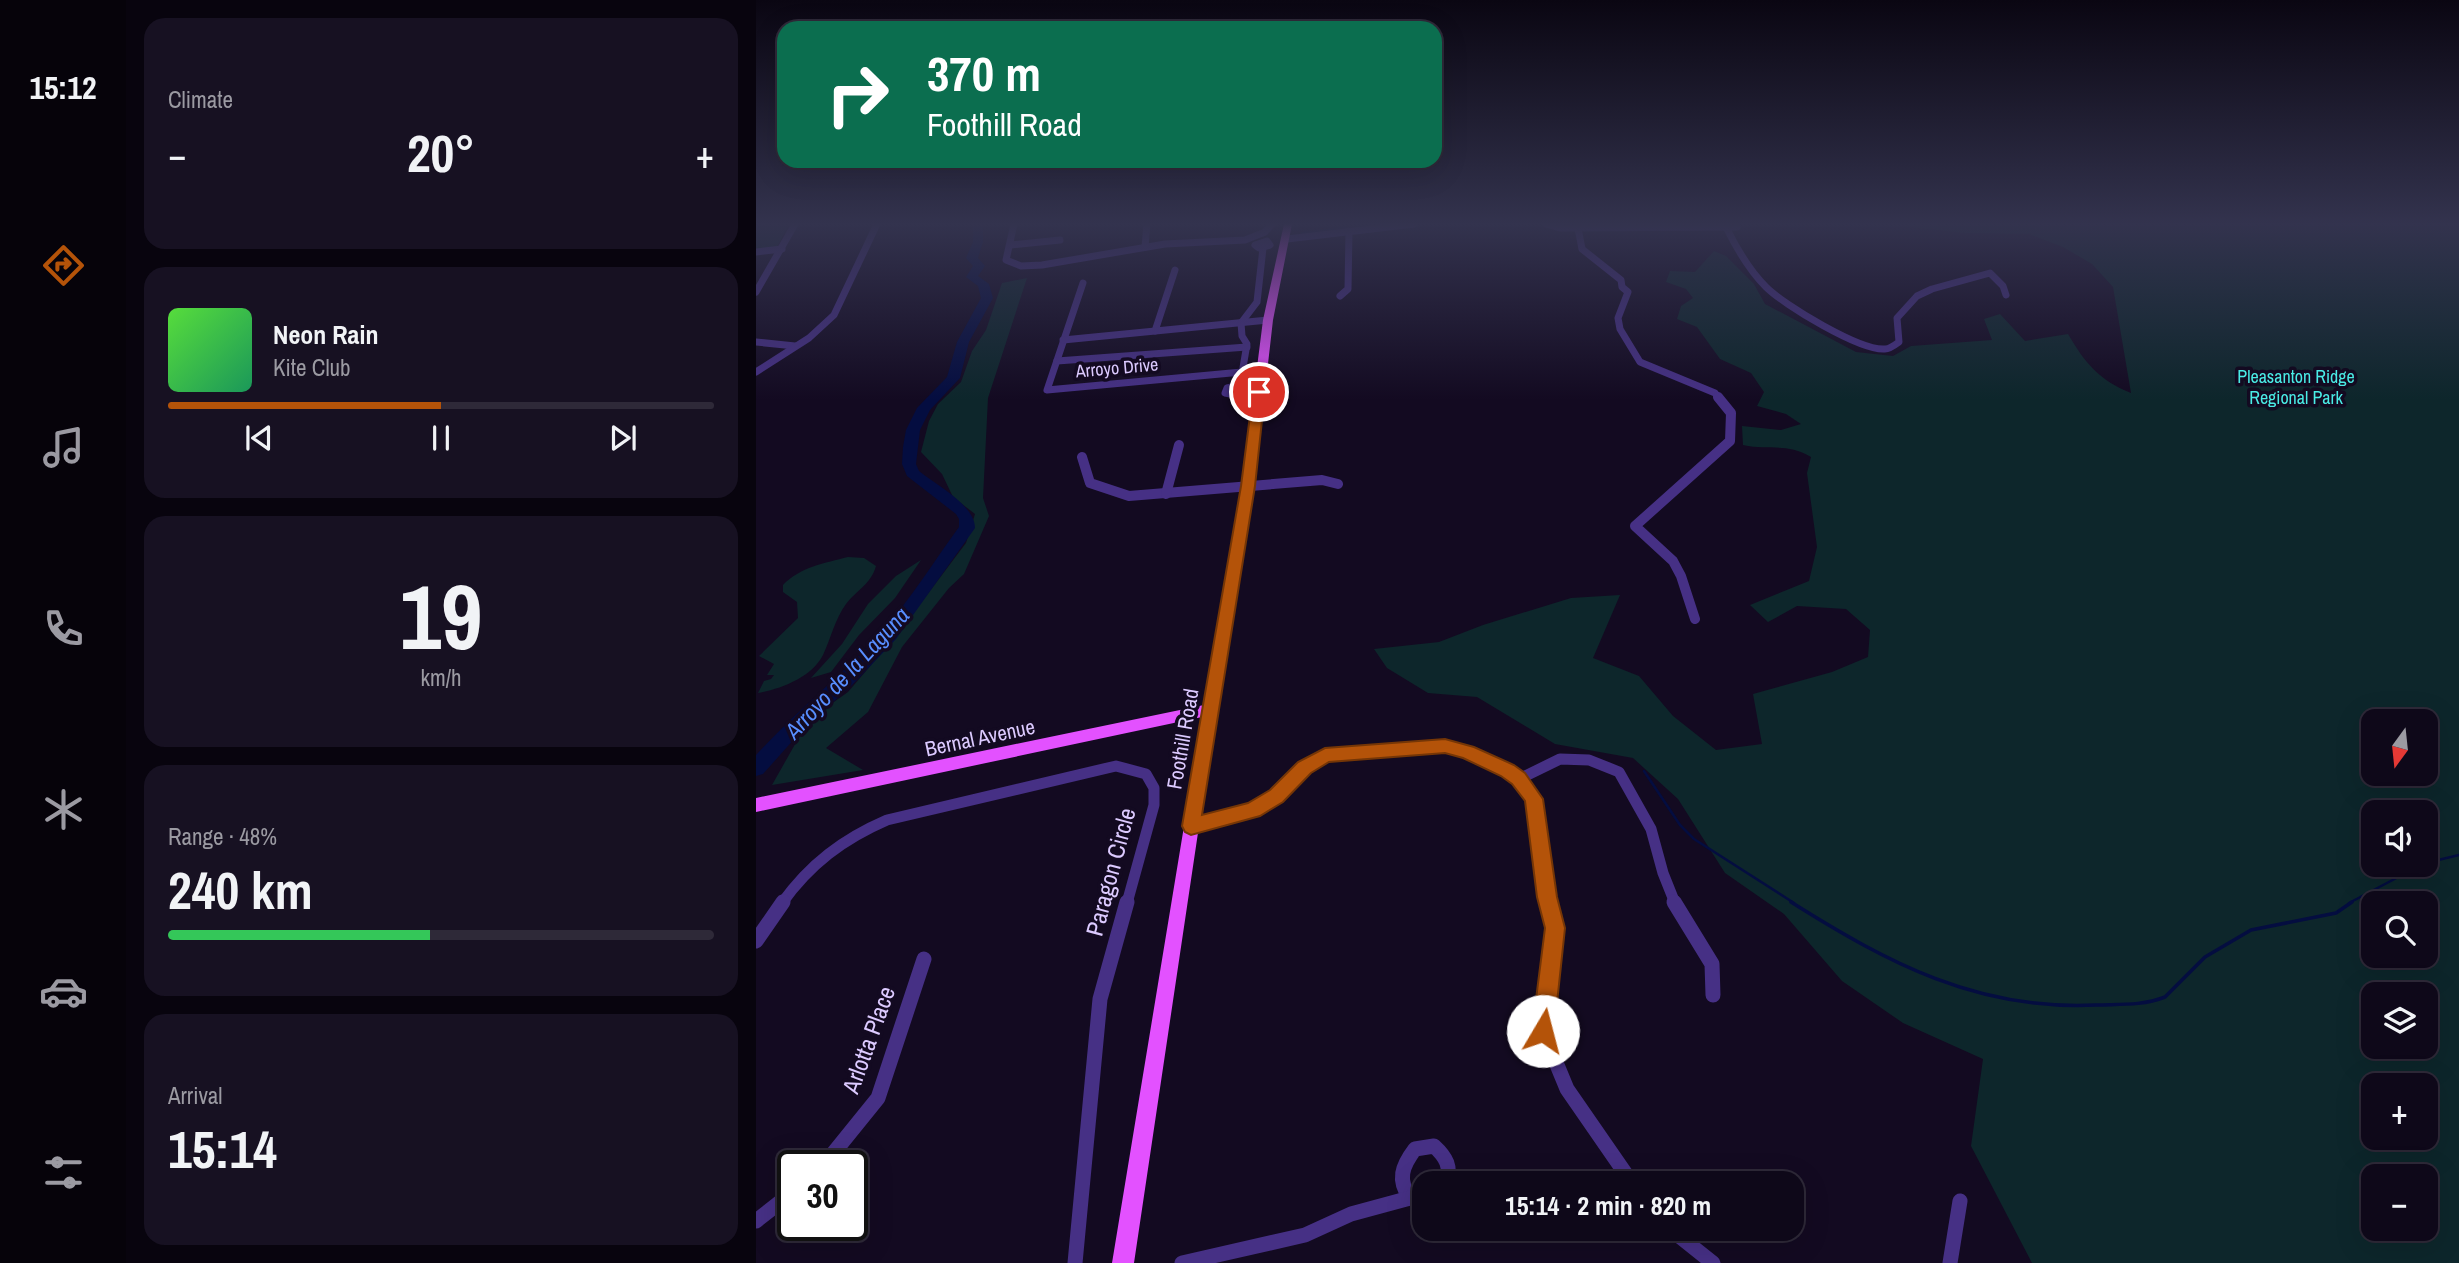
<!DOCTYPE html>
<html lang="en">
<head>
<meta charset="utf-8">
<style>
  :root { --surface:#0e0819; --page:#171122; --text:#f1f3f6; --muted:#9b9aa2; --line:#2e2938; --accent:#b45309 }
  body { margin:0; font-family:"Archivo Narrow",sans-serif; background:var(--page); color:var(--text); height:100vh; display:flex; flex-direction:column; font-size:26px; white-space:nowrap }
  * { box-sizing:border-box; margin:0 }
  p { font-size:23px; color:var(--muted) }
  .icon { flex:none; width:38px; height:38px; fill:none; stroke:currentColor; stroke-width:2; stroke-linecap:round; stroke-linejoin:round }
  .map { position:relative; flex:1; overflow:hidden }
  .drawer { display:flex; flex-direction:column; gap:18px; padding:18px; background:#08040e; width:630px }
  .drawer>* { flex:none }
  .hud { position:absolute; left:21px; top:21px; width:665px; height:147px; border-radius:21px; box-shadow:0 7px 28px #0002,0 0 0 2px var(--line); background:#0b6e4f; color:#fff; overflow:hidden }
  .needle { width:46px; rotate:195deg }
  .buttons { position:absolute; left:1605px; top:709px; display:grid; gap:14px }
  .buttons a { display:grid; place-items:center; width:77px; height:77px; border-radius:14px; background:var(--surface); box-shadow:0 7px 28px #0002,0 0 0 2px var(--line); font-size:35px }
  .speed { position:absolute; left:21px; top:1150px; display:flex; gap:14px; font-size:35px; font-weight:700; text-align:center }
  .speed>* { display:grid; place-content:center; width:91px; height:91px; border-radius:50%; background:var(--surface); box-shadow:0 7px 28px #0002,0 0 0 2px var(--line); line-height:1 }
  .speed .limit { border:4px solid #111; border-radius:10px; background:#fff; color:#111 }
  .pin { position:absolute; display:grid; place-items:center; width:60px; height:60px; color:#fff; margin:-30px; border:4px solid #fff; border-radius:50%; box-shadow:0 2px 7px #0007 }
  .me { position:absolute; width:77px; margin:-38px; rotate:8deg; stroke-linejoin:round; filter:drop-shadow(0 0 5px #0008) }
  .turn { display:flex; align-items:center; gap:24px; height:147px; padding:0 35px; font-size:32px }
  .turn .icon { width:91px; height:91px; stroke-width:2.5 }
  .turn b { display:block; font-size:49px; line-height:60px }
  .big { font-size:52px; font-weight:800; line-height:1.1 }
  .drawer .card { flex:1; display:flex; flex-direction:column; justify-content:center; gap:10px; min-width:0; padding:0 24px; border-radius:21px; background:var(--page) }
  .drawer .dial { align-items:center; gap:0 }
  .dial b { font-size:91px; line-height:1 }
  .song { display:flex; align-items:center; gap:21px }
  .cover { width:84px; height:84px; border-radius:10px; background:linear-gradient(135deg,hsl(110 70% 55%),hsl(150 70% 35%)) }
  .played { height:7px; border-radius:4px; background:linear-gradient(90deg,var(--accent) 50%,var(--line) 50%) }
  .keys { display:flex; justify-content:space-around; direction:ltr }
  .heat { display:flex; justify-content:space-between; align-items:center; font-size:38px; direction:ltr }
  .charge { height:10px; border-radius:5px; background:linear-gradient(90deg,#34c759 48%,var(--line) 0) }
  .trip { position:absolute; left:656px; top:1171px; width:392px; height:70px; border-radius:21px; background:var(--surface); box-shadow:0 7px 28px #0002,0 0 0 2px var(--line); font-weight:800; line-height:70px; text-align:center }
  main { display:flex; flex:1; min-height:0 }
  .dock { display:flex; flex-direction:column; width:126px; justify-content:space-around; align-items:center; background:#06030a; color:var(--muted) }
  .dock .icon { width:49px; height:49px }
  .dock .active { color:var(--accent) }
  .dock b { font-size:32px; color:var(--text) }
  .map>svg:first-child { display:block }
  .green { fill:#0d262b; fill-rule:evenodd }
  .lines { fill:none; stroke-linecap:round; stroke-linejoin:round }
  .stream-far2 { stroke:#040d40; stroke-width:2 }
  .stream-far1 { stroke:#040d40; stroke-width:2.5 }
  .stream { stroke:#040d40; stroke-width:3.5 }
  .river { fill:#040d40; fill-rule:evenodd }
  .minor-far3 { stroke:#463085; stroke-width:7 }
  .minor-far2 { stroke:#463085; stroke-width:10 }
  .minor-far1 { stroke:#463085; stroke-width:11 }
  .minor { stroke:#463085; stroke-width:15 }
  .major { fill:#e351ff; fill-rule:evenodd }
  .route { fill:#b45309; stroke:#753606; stroke-width:2 }
  .labels { text-anchor:middle; stroke-width:7; stroke-linejoin:round; paint-order:stroke }
  .far-street-label { font-size:18px; fill:#dccaff; stroke:#130a21 }
  .far-park-label { font-size:18px; fill:#4aece6; stroke:#130a21 }
  .street-label { font-size:21px; fill:#dccaff; stroke:#130a21 }
  .water-label { font-size:23px; font-style:italic; fill:#588eff; stroke:#130a21 }
  .near-street-label { font-size:24px; fill:#dccaff; stroke:#130a21 }
</style>
</head>
<body>
<main>
<nav class="dock">
<b>15:12</b>
<svg class="icon active" aria-label="directions" viewBox="0 0 24 24"><path d="M12 3l9 9-9 9-9-9zM9 14v-3h6M13 9l2 2-2 2"/></svg>
<svg class="icon" aria-label="music" viewBox="0 0 24 24"><path d="M9 18V5l10-2v13"/><circle cx="6" cy="18" r="3"/><circle cx="16" cy="16" r="3"/></svg>
<svg class="icon" aria-label="phone" viewBox="0 0 24 24"><path d="M5 4h4l2 5-3 2q2 4 5 5l2-3 5 2v4C11 20 4 13 5 4z"/></svg>
<svg class="icon" aria-label="climate" viewBox="0 0 24 24"><path d="M12 3v18M4 7l16 10M4 17L20 7"/></svg>
<svg class="icon" aria-label="car" viewBox="0 0 24 24"><path d="M5 17H2v-5l4-1 3-4h7l3 4 3 1v5h-3M9 17h6M6 11h13"/><circle cx="7" cy="17" r="2"/><circle cx="17" cy="17" r="2"/></svg>
<svg class="icon" aria-label="filters" viewBox="0 0 24 24"><path d="M4 7h16M4 17h16"/><circle cx="9" cy="7" r="2"/><circle cx="15" cy="17" r="2"/></svg>
</nav>
<section class="drawer">
<div class="card"><p>Climate</p>
<div class="heat"><a>−</a><b class="big">20°</b><a>+</a></div>
</div>
<div class="card">
<div class="song"><i class="cover"></i><div><b>Neon Rain</b><p>Kite Club</p></div></div>
<div class="played"></div>
<div class="keys"><svg class="icon" aria-label="previous" viewBox="0 0 24 24"><path d="M18 5L8 12l10 7zM5 5v14"/></svg><svg class="icon" aria-label="pause" viewBox="0 0 24 24"><path d="M8 5v14M16 5v14"/></svg><svg class="icon" aria-label="next" viewBox="0 0 24 24"><path d="M6 5l10 7-10 7zM19 5v14"/></svg></div>
</div>
<div class="card dial"><b>19</b><p>km/h</p></div>
<div class="card"><p>Range · 48%</p><b class="big">240 km</b><div class="charge"></div></div>
<div class="card"><p>Arrival</p><b class="big">15:14</b></div>
</section>
<div class="map">
<svg width="1703" height="1263" viewBox="0 0 1703 1263">
  <rect width="100%" height="100%" fill="#130a21"/>
  <g class="green">
    <path d="M0,224H33L21,247L0,249Z"/>
    <path d="M1148,224H1703V1263H1276L1215,1146L1227,1059L1147,1023L1086,981L1028,914L969,873L922,799L877,758L799,744L721,697L672,693L631,668L618,649L683,642L727,625L815,598L864,595L837,658L883,676L917,716L960,750L1006,744L997,694L1076,672L1112,657L1114,630L1090,609L1041,606L1012,622L994,605L1053,581L1061,547L1051,473L1055,457C1030,442 1013,451 987,445L986,426L1025,430L1045,424L1030,414L1001,406L1008,392L995,373L964,359L941,327L921,319L925,306L937,298L930,289L910,282L914,271L939,272L958,251L970,256L998,284L1009,304L1100,352L1137,356L1155,346L1236,340L1228,319L1244,314L1269,341L1312,334C1329,363 1343,380 1375,393L1357,287L1336,264L1307,247L1273,234L1208,233L1155,227ZM1670,721V774H1617V721ZM1617,812H1670V864H1617ZM1617,903H1670V956H1617ZM1670,994V1046H1617V994ZM1670,1085V1138H1617V1085ZM1617,1176H1670V1228H1617Z"/>
    <path d="M271,278L232,398L227,498L233,516L208,574L193,588L146,647L112,712L70,748L107,770L16,785L42,739L68,709L92,692L140,636L210,543L219,514L197,497L186,474L165,452L173,421L182,404L205,382L216,351L230,330L246,283Z"/>
    <path d="M92,557L108,558L120,566C115,584 101,590 90,604C79,619 75,638 67,655C56,677 25,689 2,693L8,681L15,679L18,675H11L18,664L3,656L42,618L41,602L27,592V585C44,567 69,563 92,557Z"/>
    <path d="M165,560L139,598L103,635L75,672L55,678L86,644L112,604L140,576Z"/>
  </g>
  <g class="lines">
    <path class="stream-far2" d="M546,233L616,224"/>
    <g class="stream-far1">
      <path d="M888,771L924,825L938,839L1038,903"/>
      <path d="M1670,863L1703,855"/>
      <path d="M1593,903L1667,864"/>
    </g>
    <path class="stream" d="M1035,902C1132,963 1222,1011 1340,1005C1364,1004 1386,1006 1409,997L1449,957L1495,930L1580,913L1596,902"/>
    <path class="river" d="M217,224H227V242L222,258L229,266L222,276L233,284L237,298L213,342L204,378L174,410L164,430L160,464L163,471C180,485 219,505 219,528L140,639L96,685L48,728L7,774L0,776V755C40,711 87,675 126,631C155,599 178,561 203,527V519L200,514L151,476L146,464L147,447L150,430L161,408L191,377L201,342L225,298L222,286L210,277L217,266L210,258L217,242Z"/>
    <g class="minor-far3">
      <path d="M258,224L250,260L265,266L286,265L409,244L489,240L509,232L516,224"/>
      <path d="M790,224L804,228L981,227"/>
      <path d="M822,228L826,249L865,280L866,287L872,292L862,318L864,329L884,362L959,393L963,399"/>
      <path d="M971,229C981,249 994,271 1010,287C1028,305 1104,351 1129,349C1134,349 1139,345 1143,342L1141,318L1161,296L1176,289L1234,273L1247,286L1250,295"/>
      <path d="M531,239L658,224"/>
      <path d="M511,241L514,245L503,248L499,245Z"/>
      <path d="M254,245L304,240"/>
      <path d="M389,247L391,224"/>
      <path d="M0,252L26,249"/>
      <path d="M327,283L291,390L486,372"/>
      <path d="M0,292L39,224"/>
      <path d="M584,296L592,289L593,231"/>
      <path d="M399,331L419,270"/>
      <path d="M307,340L512,320"/>
      <path d="M0,342L39,346"/>
      <path d="M301,361L491,347"/>
      <path d="M0,372L53,338L78,315L121,224"/>
      <path d="M484,385L491,344L486,336L485,323L501,302L507,248"/>
      <path d="M484,385L488,388L487,392L479,395L469,393L471,388Z"/>
    </g>
    <g class="minor-far2">
      <path d="M326,457L334,483L373,496L566,480L582,484"/>
      <path d="M410,494L423,445"/>
      <path d="M939,619L925,576L917,561L879,526L974,441L975,413L962,397"/>
    </g>
    <g class="minor-far1">
      <path d="M763,779L804,759L833,760L863,772L895,829L907,873L919,903"/>
      <path d="M435,826L497,810L520,796L549,767L569,755L689,746L741,765L763,779L778,799L793,903"/>
      <path d="M26,903C54,864 87,839 131,820L360,766L390,774L398,788V805L371,903"/>
    </g>
    <g class="minor">
      <path d="M792,902L799,928L787,1031L811,1089L876,1183"/>
      <path d="M918,902L956,964L957,995"/>
      <path d="M0,941L27,902"/>
      <path d="M67,1166L122,1098L168,959"/>
      <path d="M668,1198H654C641,1180 646,1166 659,1149L678,1146C690,1157 696,1167 690,1183"/>
      <path d="M0,1221L37,1192"/>
      <path d="M913,1228L957,1263"/>
      <path d="M319,1263L344,999L371,902"/>
      <path d="M426,1263L549,1235L595,1214L654,1198"/>
      <path d="M1194,1263L1204,1201"/>
    </g>
    <path class="major" d="M528,224H536L517,320L498,486L443,826L378,1263H356L446,717L0,812V798L448,705L486,486L507,320Z"/>
  </g>
  <linearGradient id="sky" x2="0" y2="1"><stop stop-color="#0a0612"/><stop offset="0.56" stop-color="#33334e"/><stop offset="1" stop-color="#33334e" stop-opacity="0"/></linearGradient>
  <rect width="1703" height="400" fill="url(#sky)"/>
  <path class="route" d="M503,388L509,392L499,486L446,815L492,803L514,790L542,762L569,748L689,739L718,747L758,765L769,773L787,799L801,897L809,928L798,1031L795,1039L787,1042L779,1039L776,1031L789,928L781,897L769,801L756,784L745,776L707,758L689,753L573,762L555,773L527,802L504,816L435,835L429,832L426,826L485,486L497,392Z"/>
  <g class="labels">
    <g class="far-street-label">
      <text transform="translate(361 368) rotate(-5)" y="6">Arroyo Drive</text>
    </g>
    <g class="far-park-label">
      <text x="1540" y="383">Pleasanton Ridge<tspan x="1540" dy="21">Regional Park</tspan></text>
    </g>
    <g class="street-label">
      <text transform="translate(224 738) rotate(-12)" y="7">Bernal Avenue</text>
      <text transform="translate(427 739) rotate(-80)" y="7">Foothill Road</text>
    </g>
    <g class="water-label">
      <text transform="translate(91 673) rotate(-47)" y="8">Arroyo de la Laguna</text>
    </g>
    <g class="near-street-label">
      <text transform="translate(355 872) rotate(-75)" y="8">Paragon Circle</text>
      <text transform="translate(113 1040) rotate(-70)" y="8">Arlotta Place</text>
    </g>
  </g>
</svg>
<div class="buttons">
<a><svg class="needle" viewBox="-14 -14 28 28"><path d="M0-13l5 13h-10z" fill="#e53935"/><path d="M0 13l5-13h-10z" fill="#9b9aa2"/></svg></a>
<a><svg class="icon" aria-label="sound" viewBox="0 0 24 24"><path d="M4 9h4l5-4v14l-5-4H4zM17 9q2 3 0 6"/></svg></a>
<a><svg class="icon" aria-label="search" viewBox="0 0 24 24"><circle cx="10" cy="10" r="6"/><path d="M15 15l6 6"/></svg></a>
<a><svg class="icon" aria-label="layers" viewBox="0 0 24 24"><path d="M12 4l9 5-9 5-9-5zM3 14l9 5 9-5"/></svg></a>
<a>+</a>
<a>−</a>
</div>
<div class="speed"><div class="limit">30</div></div>
<div class="pin" style="left:503px;top:392px;background:#d93025"><svg class="icon" aria-label="arrive" viewBox="0 0 24 24"><path d="M6 21V4h12l-3 4 3 4H6"/></svg></div>
<svg class="me" style="left:787px;top:1031px" viewBox="-20 -20 40 40"><circle r="19" fill="#fff"/><path d="M0-13L10 11 0 6-10 11z" fill="#b45309"/></svg>
<div class="trip">15:14 · 2 min · 820 m</div>
<div class="hud">
<div class="turn"><svg class="icon" aria-label="right" viewBox="0 0 24 24"><path d="M7 20v-9h11M14 6l5 5-5 5"/></svg><div><b>370 m</b>Foothill Road</div></div>
</div>
</div>
</main>
</body>
</html>
